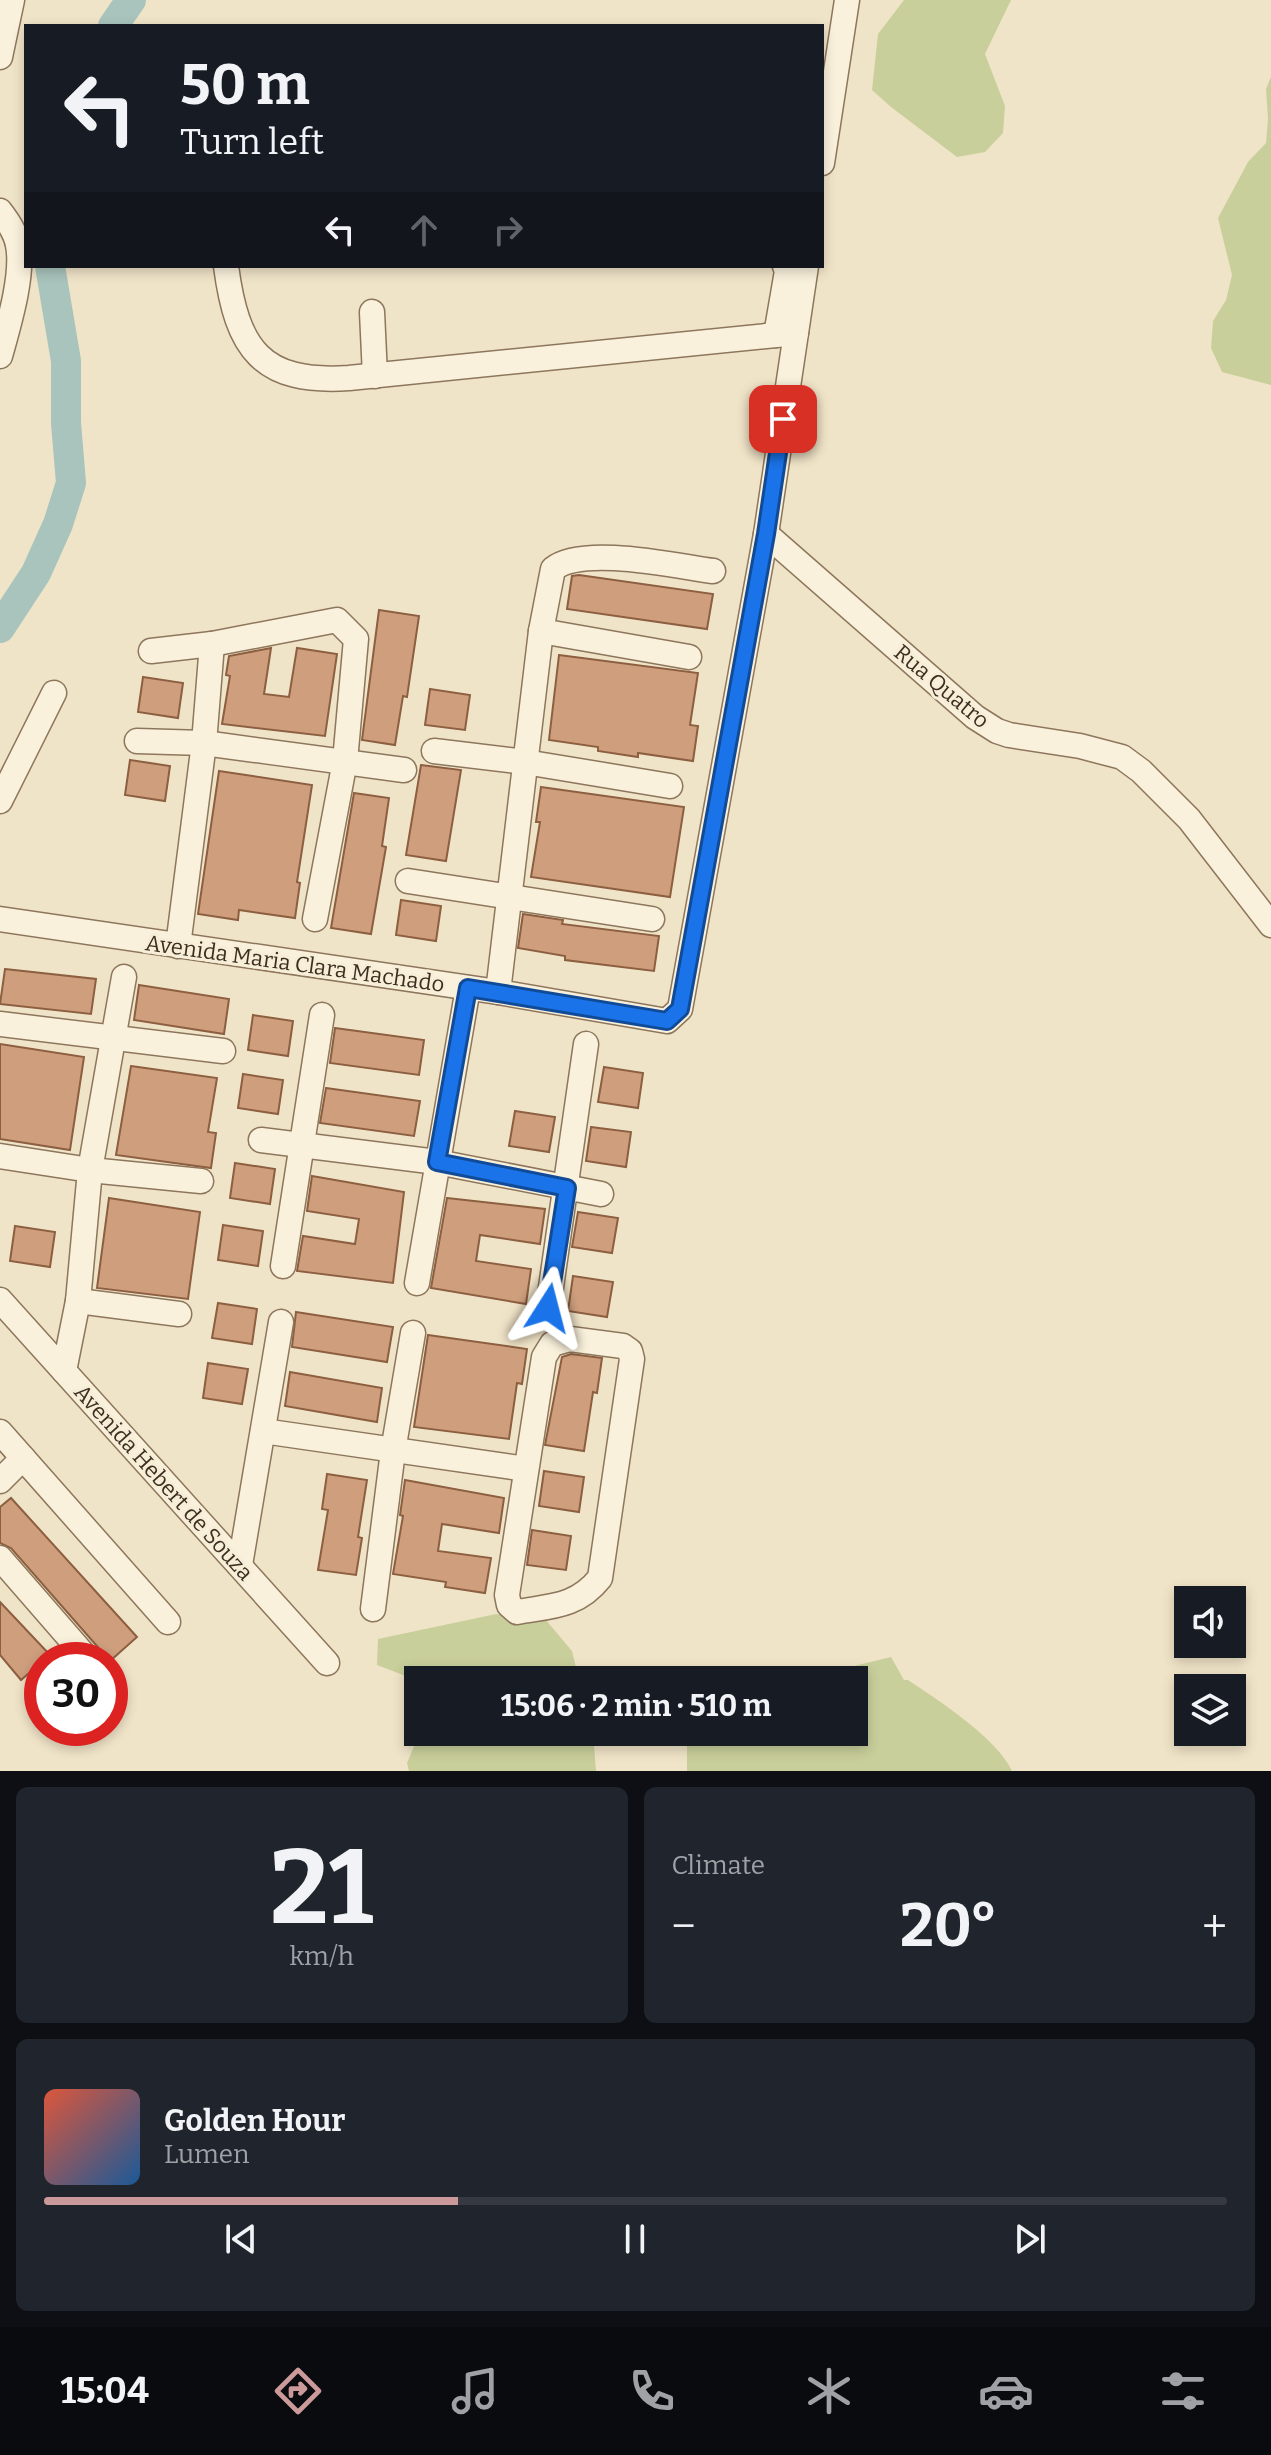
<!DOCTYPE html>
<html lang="en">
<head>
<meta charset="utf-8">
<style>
  :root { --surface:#171b24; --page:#20242c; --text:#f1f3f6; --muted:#9ea1a6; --line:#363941; --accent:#cc999b }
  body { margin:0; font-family:Bitter,serif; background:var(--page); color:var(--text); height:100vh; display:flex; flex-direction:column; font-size:30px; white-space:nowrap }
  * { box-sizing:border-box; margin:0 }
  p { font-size:26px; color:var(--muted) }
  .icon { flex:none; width:44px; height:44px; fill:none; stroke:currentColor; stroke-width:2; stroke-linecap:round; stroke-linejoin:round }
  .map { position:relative; height:1771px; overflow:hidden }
  .drawer { display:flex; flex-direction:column; gap:16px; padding:16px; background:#0d0f14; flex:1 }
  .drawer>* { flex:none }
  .guide { position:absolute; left:24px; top:24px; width:800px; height:244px; border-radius:0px; box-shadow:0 4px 12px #0003; background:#171b24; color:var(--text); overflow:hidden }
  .buttons { position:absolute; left:1174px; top:1586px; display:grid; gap:16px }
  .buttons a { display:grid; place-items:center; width:72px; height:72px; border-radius:0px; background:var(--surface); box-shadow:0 4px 12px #0003; font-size:40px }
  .speed { position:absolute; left:24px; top:1642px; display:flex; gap:16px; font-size:40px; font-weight:700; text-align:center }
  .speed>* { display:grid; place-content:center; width:104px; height:104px; border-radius:50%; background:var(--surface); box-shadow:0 4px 12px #0003; line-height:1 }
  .speed .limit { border:12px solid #d22; background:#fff; color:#111 }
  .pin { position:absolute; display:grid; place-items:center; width:68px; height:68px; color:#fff; margin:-34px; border-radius:16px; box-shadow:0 4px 12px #0006 }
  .me { position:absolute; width:88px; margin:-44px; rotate:9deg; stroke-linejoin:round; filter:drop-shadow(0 0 6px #0008) }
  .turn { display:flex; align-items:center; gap:28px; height:168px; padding:0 24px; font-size:36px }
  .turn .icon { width:104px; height:104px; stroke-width:2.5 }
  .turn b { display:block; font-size:56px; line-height:68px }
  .lanes { display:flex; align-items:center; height:76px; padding:0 24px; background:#0003; justify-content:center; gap:40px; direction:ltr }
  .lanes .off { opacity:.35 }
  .big { font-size:60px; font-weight:700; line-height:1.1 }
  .drawer .widget { flex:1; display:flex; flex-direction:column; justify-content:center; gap:12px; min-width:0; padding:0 28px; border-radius:12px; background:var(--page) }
  .drawer .dial { align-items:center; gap:0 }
  .dial b { font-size:104px; line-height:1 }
  .song { display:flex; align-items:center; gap:24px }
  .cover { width:96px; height:96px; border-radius:12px; background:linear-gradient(135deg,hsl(10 70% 55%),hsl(210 70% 35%)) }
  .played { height:8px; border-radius:4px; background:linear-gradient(90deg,var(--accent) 35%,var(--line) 35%) }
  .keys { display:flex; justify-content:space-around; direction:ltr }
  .heat { display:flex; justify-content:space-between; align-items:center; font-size:44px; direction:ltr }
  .drawer .tiles { flex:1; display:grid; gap:16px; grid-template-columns:1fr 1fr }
  .widget:last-child { grid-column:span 2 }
  .trip { position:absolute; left:404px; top:1666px; width:464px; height:80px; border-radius:0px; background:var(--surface); box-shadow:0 4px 12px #0003; font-weight:700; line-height:80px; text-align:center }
  .menu { display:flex; height:128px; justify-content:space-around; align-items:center; background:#090b0e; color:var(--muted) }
  .menu .icon { width:56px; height:56px }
  .menu .on { color:var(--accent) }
  .menu b { font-size:36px; color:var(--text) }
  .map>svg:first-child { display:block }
  .green { fill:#c9cf9b }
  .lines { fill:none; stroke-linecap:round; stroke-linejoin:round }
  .river { stroke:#a9c4bc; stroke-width:30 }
  .building { fill:#cf9f7d; stroke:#8d5f41; stroke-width:2 }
  .minor-casing { stroke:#8d765c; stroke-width:27 }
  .minor { stroke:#faf1dc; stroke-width:24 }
  .route-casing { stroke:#114b97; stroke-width:20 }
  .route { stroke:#1a73e8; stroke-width:14 }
  .labels { text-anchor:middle; stroke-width:6; stroke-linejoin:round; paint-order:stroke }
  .street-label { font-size:22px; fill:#3d2e20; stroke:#f7eed8 }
</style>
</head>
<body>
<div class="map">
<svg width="1271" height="1771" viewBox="0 0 1271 1771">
  <rect width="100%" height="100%" fill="#f0e4c8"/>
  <g class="green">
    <path d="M904,0H1011L985,54L1005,106L1003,133L985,152L957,157L891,107L872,90L878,34Z"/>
    <path d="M1271,77V385L1222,372L1211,348L1213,321L1226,300L1232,275L1218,218L1248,162L1266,143L1268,119L1266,89Z"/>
    <path d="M496,1614L545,1619L572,1651L579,1680H418V1695L411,1678L377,1665L378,1639Z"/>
    <path d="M891,1657L904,1680H908C938,1700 997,1738 1012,1771H687V1732H854V1680H820L850,1667Z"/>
    <path d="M420,1732H593L596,1771H409L407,1763Z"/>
  </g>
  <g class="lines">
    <g class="river">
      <path d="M113,26L131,0"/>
      <path d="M0,628L36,573L58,524L71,483L66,423V361L50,266"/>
    </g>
  </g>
  <g class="building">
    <path d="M579,575L713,594L707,629L567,609L572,576Z"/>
    <path d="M379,610L419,616L407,697L403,696L395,745L362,740Z"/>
    <path d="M271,648L264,694L289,697L297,648L337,654L325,736L222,724L230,676L226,675L229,656Z"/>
    <path d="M559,655L698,673L690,725L698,726L693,761L638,753V757L598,751V747L549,740Z"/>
    <path d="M143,677L183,683L178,718L138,712Z"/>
    <path d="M430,689L470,695L465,730L425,725Z"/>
    <path d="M130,760L170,766L165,801L125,795Z"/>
    <path d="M421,765L461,770L446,861L406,855Z"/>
    <path d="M219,771L312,785L297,882L300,883L295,918L239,910L238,920L198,914Z"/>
    <path d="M541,787L684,807L670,897L531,877L540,822H536Z"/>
    <path d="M354,793L389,798L382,846L386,847L371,934L331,928Z"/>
    <path d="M401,900L441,906L436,941L396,935Z"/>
    <path d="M523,914L563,920L562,924L659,936L654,971L565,960V956L518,948Z"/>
    <path d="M5,969L96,979L91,1014L0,1004Z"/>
    <path d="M139,985L229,999L224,1034L134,1020Z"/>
    <path d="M253,1015L293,1021L288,1056L248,1050Z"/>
    <path d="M335,1028L424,1040L419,1075L330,1063Z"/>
    <path d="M0,1044L84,1057L70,1150L0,1139Z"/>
    <path d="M131,1066L217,1078L208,1132L216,1133L211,1168L116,1155Z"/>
    <path d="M604,1067L643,1073L638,1108L598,1102Z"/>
    <path d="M243,1074L283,1080L278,1114L238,1108Z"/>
    <path d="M326,1088L420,1101L414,1136L320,1123Z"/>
    <path d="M515,1111L555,1117L549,1152L509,1146Z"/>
    <path d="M591,1127L631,1132L626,1167L586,1161Z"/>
    <path d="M235,1163L275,1169L270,1204L230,1198Z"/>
    <path d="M312,1176L404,1192L393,1283L297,1271L303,1236L355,1244L359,1219L307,1211Z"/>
    <path d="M109,1198L200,1212L188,1299L97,1288Z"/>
    <path d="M447,1198L545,1209L540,1244L480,1235L476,1261L531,1269L526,1304L431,1288Z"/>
    <path d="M578,1212L618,1218L612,1253L572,1247Z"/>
    <path d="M223,1225L263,1231L258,1266L218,1260Z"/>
    <path d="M15,1226L55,1232L50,1267L10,1261Z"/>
    <path d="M573,1276L613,1282L607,1317L568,1311Z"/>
    <path d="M218,1303L257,1309L252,1344L212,1338Z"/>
    <path d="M296,1312L393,1327L387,1362L292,1347Z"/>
    <path d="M428,1335L527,1349L522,1384L517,1383L509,1439L414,1427Z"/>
    <path d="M571,1354L602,1358L597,1393L593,1392L584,1451L545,1445L562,1357Z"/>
    <path d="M208,1363L248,1369L242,1404L203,1398Z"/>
    <path d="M290,1372L382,1388L377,1422L285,1406Z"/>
    <path d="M544,1471L584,1477L579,1512L539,1506Z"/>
    <path d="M327,1474L367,1480L358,1537L362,1538L356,1575L318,1570L328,1510L322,1509Z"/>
    <path d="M405,1480L504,1498L499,1533L442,1524L438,1551L491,1558L485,1593L445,1587L446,1582L393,1574L403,1516L400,1515Z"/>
    <path d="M11,1498L137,1637L110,1661L11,1548L0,1543V1507Z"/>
    <path d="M532,1530L571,1536L566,1570L527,1565Z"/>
    <path d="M0,1602L50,1655L21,1680L0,1655Z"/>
  </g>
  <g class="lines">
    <g class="minor-casing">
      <g id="minor">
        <path d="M0,57L12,0"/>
        <path d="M822,163L847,0"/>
        <path d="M0,211C7,220 16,234 18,245C24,275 8,327 0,356"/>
        <path d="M226,266C237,349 261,384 349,378L796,333"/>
        <path d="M372,312L375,376"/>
        <path d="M776,335L787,271L785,266"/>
        <path d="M766,534L975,717L997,731L1009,735L1080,746L1122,757L1141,771L1189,819L1271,925"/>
        <path d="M541,631L689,657"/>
        <path d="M151,651L212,644L337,620L356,639L345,761L315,919"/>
        <path d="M137,741L204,743L404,770"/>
        <path d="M434,751L525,762L670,786"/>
        <path d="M0,801L54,693"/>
        <path d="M408,881L652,919"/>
        <path d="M0,919L498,992L667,1021L680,1009L766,534L806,266"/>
        <path d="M178,946L204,743L212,644"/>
        <path d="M498,992L541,631L553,569C582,545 676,566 713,571"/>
        <path d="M0,1024L223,1051"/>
        <path d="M261,1140L437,1162L601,1194"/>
        <path d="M0,1156L90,1170L201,1181"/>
        <path d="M283,1266L322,1015"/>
        <path d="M417,1283L468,988"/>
        <path d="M0,1300L327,1663"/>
        <path d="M78,1301L179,1314"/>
        <path d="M548,1308L586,1044"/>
        <path d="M570,1339L623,1346L630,1351L632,1359L600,1578C577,1607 551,1606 517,1612L509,1605L507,1595L544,1357L552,1344Z"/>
        <path d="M64,1371L78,1301L90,1170L124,977"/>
        <path d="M263,1431L526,1469"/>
        <path d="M0,1432L168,1622"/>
        <path d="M0,1481L23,1458"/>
        <path d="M0,1558L86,1657"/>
        <path d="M240,1565L281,1322"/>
        <path d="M373,1609L393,1451L413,1333"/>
      </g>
    </g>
    <use href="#minor" class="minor"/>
  </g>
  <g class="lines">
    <g class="route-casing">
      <path id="route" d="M548,1308L567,1188L437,1162L468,988L667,1021L680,1009L766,534L783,419"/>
    </g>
    <use href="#route" class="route"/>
  </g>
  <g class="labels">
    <g class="street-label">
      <text transform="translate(942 686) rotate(40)" y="8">Rua Quatro</text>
      <text transform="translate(295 963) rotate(8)" y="8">Avenida Maria Clara Machado</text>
      <text transform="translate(164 1482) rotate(48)" y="8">Avenida Hebert de Souza</text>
    </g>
  </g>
</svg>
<div class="buttons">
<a><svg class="icon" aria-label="sound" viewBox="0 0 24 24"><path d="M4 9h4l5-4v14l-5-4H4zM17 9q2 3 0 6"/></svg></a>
<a><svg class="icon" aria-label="layers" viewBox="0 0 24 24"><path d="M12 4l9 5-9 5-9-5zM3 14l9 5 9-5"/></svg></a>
</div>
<div class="speed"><div class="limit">30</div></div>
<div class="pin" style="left:783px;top:419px;background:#d93025"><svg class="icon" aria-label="arrive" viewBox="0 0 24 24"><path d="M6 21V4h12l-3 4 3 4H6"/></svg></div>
<svg class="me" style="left:548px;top:1308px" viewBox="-20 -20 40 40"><path d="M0-17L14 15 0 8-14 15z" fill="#1a73e8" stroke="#fff" stroke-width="4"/></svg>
<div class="trip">15:06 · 2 min · 510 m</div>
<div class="guide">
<div class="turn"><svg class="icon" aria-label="left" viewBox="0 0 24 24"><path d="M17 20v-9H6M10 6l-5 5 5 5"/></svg><div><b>50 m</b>Turn left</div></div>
<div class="lanes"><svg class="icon" aria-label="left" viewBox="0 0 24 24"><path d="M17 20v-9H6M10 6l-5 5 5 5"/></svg><svg class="icon off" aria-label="ahead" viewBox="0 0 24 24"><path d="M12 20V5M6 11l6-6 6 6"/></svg><svg class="icon off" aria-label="right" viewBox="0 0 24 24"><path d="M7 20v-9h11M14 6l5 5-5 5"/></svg></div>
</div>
</div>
<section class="drawer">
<div class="tiles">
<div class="widget dial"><b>21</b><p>km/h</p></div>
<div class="widget"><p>Climate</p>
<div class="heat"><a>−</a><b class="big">20°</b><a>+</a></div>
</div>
<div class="widget">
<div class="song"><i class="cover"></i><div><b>Golden Hour</b><p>Lumen</p></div></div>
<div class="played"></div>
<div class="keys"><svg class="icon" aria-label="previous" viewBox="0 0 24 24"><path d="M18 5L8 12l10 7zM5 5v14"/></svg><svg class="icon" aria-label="pause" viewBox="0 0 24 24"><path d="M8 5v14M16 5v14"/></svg><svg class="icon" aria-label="next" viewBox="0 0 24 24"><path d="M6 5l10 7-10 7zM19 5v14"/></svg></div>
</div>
</div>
</section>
<nav class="menu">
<b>15:04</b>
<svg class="icon on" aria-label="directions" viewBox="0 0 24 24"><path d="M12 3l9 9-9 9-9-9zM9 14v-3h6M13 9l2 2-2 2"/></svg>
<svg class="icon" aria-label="music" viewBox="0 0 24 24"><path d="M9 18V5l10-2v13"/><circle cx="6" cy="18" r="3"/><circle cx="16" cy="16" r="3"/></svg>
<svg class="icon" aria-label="phone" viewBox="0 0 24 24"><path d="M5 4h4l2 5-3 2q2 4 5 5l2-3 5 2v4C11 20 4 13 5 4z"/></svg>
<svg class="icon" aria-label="climate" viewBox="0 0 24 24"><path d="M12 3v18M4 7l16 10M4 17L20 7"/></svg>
<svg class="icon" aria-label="car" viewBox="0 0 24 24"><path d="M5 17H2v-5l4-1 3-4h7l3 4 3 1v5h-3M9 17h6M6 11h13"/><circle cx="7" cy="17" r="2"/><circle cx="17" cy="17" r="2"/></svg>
<svg class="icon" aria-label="filters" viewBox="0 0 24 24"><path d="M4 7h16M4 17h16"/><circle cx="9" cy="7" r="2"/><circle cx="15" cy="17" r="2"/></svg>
</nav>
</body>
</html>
